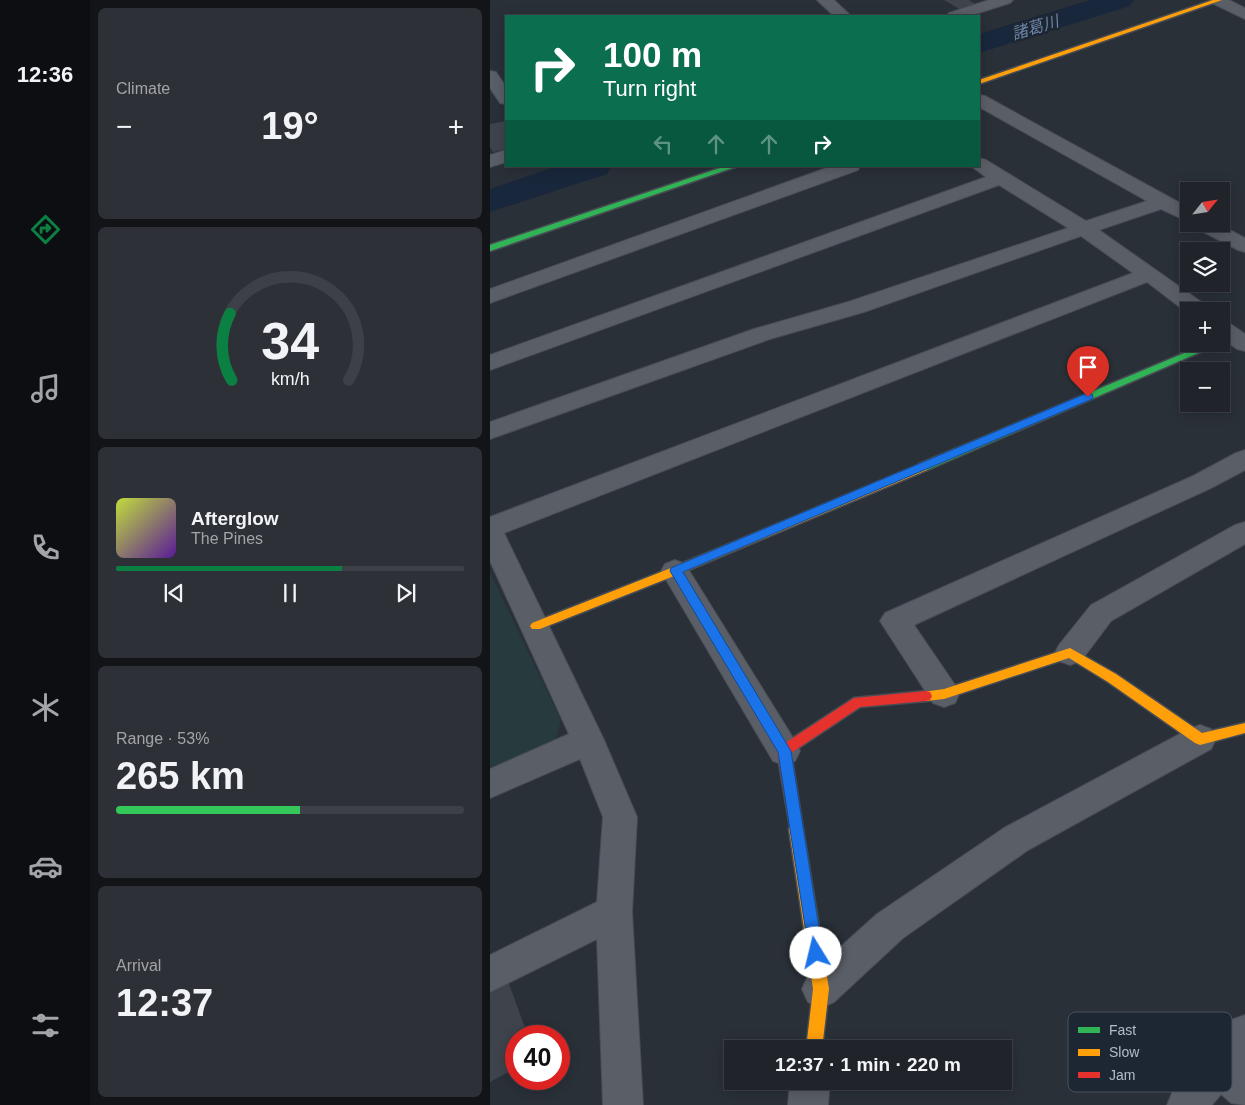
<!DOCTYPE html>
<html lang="en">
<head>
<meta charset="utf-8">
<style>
  :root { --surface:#20242a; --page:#2d3036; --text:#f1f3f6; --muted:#a2a4a8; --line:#3d4147; --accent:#0b8043 }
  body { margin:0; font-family:Helvetica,"Noto Sans JP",sans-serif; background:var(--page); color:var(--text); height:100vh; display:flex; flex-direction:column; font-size:19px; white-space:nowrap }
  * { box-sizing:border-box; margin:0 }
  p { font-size:16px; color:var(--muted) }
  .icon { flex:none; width:28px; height:28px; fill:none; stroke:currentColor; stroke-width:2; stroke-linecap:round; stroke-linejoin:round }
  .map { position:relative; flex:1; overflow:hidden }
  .sheet { display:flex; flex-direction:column; gap:8px; padding:8px; background:#121417; width:400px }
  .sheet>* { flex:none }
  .hud { position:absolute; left:15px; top:15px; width:475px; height:152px; border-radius:0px; box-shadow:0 2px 12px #0003,0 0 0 1px var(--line); background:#0b6e4f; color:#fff; overflow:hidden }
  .needle { width:32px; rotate:60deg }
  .controls { position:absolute; left:690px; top:182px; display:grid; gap:10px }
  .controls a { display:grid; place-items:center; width:50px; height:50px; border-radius:0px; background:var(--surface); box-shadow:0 2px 12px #0003,0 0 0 1px var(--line); font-size:25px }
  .speed { position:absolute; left:15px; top:1025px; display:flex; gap:10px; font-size:25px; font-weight:700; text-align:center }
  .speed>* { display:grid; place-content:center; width:65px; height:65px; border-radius:50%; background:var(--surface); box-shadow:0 2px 12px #0003,0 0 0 1px var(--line); line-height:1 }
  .speed .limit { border:8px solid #d22; background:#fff; color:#111 }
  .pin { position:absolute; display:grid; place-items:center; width:42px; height:42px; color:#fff; margin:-51px -21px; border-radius:50% 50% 50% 0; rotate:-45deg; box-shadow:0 0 5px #0007 }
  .pin .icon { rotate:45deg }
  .me { position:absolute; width:55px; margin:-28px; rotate:351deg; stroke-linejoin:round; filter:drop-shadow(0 0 4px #0008) }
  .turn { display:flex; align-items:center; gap:18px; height:105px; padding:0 15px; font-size:22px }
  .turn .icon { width:65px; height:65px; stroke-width:2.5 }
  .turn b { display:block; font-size:35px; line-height:42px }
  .lanes { display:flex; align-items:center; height:48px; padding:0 15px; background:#0003; justify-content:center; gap:25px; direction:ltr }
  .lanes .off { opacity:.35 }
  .big { font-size:38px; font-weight:700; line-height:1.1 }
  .sheet .tile { flex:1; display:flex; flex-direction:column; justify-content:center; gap:8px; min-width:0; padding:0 18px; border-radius:8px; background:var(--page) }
  .sheet .dial { align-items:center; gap:0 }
  .dial svg { height:130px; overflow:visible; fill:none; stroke:var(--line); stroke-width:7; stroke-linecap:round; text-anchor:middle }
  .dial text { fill:var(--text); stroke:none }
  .song { display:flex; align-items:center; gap:15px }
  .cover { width:60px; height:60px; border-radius:8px; background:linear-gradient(135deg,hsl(70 70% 55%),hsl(270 70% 35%)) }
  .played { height:5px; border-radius:2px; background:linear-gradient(90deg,var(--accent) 65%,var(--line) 65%) }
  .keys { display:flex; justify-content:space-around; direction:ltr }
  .heat { display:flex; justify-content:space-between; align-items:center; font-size:28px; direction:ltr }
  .charge { height:8px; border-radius:4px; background:linear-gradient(90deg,#34c759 53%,var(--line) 0) }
  .trip { position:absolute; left:234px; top:1040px; width:288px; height:50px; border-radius:0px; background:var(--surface); box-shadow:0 2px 12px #0003,0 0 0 1px var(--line); font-weight:700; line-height:50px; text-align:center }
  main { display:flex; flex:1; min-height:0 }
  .menu { display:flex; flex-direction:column; width:90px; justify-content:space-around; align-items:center; background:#0d0e11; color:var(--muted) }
  .menu .icon { width:35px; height:35px }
  .menu .selected { color:var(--accent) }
  .menu b { font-size:22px; color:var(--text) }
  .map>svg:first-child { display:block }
  .green { fill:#273a3e }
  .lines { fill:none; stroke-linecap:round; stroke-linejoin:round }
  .river { fill:#19273c; fill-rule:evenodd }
  .building { fill:#3f444c }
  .street-casing { stroke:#484c55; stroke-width:2 }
  .fast-casing { stroke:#484c55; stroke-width:3 }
  .slow-casing { stroke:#484c55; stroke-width:3 }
  .jam-casing { stroke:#484c55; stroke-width:3 }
  .street { fill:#5a5e66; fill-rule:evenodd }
  .fast { fill:#30b455; fill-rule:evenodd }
  .slow { fill:#ff9f0a; fill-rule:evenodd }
  .jam { fill:#e5322d; fill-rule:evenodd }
  .route { fill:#1a73e8; stroke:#114b97 }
  .labels { text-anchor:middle; stroke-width:5; stroke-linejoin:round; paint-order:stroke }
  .far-water-label { font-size:16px; font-style:italic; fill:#6d86a8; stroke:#1d2633 }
  .key { fill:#1d2633; stroke:#4a5360; stroke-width:1 }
  .key-label { font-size:14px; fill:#b4bcc9 }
</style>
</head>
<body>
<main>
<nav class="menu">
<b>12:36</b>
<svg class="icon selected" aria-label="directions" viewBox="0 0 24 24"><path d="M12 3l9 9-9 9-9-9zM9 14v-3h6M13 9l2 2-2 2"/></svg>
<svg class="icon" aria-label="music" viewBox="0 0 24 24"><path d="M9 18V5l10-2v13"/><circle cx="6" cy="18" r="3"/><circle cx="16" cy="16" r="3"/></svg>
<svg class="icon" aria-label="phone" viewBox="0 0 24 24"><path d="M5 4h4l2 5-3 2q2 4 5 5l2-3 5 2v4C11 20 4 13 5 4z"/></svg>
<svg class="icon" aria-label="climate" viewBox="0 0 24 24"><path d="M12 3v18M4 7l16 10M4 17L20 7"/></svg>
<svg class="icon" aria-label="car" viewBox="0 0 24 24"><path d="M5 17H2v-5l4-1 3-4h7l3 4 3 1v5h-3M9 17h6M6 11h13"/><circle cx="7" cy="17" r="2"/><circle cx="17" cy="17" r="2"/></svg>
<svg class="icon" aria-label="filters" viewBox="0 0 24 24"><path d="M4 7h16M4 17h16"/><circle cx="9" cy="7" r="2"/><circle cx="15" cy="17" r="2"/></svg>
</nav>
<section class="sheet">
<div class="tile"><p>Climate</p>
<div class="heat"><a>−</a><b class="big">19°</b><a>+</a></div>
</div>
<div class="tile dial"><svg viewBox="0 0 100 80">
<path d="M14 69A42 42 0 1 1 86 69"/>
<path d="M14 69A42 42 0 0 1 13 28" stroke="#0b8043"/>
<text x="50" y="56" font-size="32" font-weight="700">34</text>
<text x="50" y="72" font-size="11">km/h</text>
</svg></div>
<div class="tile">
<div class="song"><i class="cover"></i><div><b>Afterglow</b><p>The Pines</p></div></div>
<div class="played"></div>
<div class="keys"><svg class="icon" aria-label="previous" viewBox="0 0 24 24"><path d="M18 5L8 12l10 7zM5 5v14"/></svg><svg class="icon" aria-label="pause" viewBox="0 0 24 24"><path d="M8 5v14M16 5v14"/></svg><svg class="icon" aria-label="next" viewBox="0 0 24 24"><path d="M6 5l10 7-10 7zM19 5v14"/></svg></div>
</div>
<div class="tile"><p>Range · 53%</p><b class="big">265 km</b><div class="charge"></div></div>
<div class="tile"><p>Arrival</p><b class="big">12:37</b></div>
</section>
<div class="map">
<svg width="755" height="1105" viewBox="0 0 755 1105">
  <rect width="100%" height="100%" fill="#2a3038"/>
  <path class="green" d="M0,573L71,720L65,741L0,771Z"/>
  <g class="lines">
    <g class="river">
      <path d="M600,0H644L640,6L489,53V34Z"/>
      <path d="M67,166H122L117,174L0,212V189Z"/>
    </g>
  </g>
  <g class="building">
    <path d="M454,0H479L488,6L471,10Z"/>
    <path d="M16,121V149L3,152L0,147V124Z"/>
    <path d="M18,981L38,1036H26V1068L0,1082V990Z"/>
  </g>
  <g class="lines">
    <g class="street-casing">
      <g id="street">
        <path d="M327,0H344L361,16H344Z"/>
        <path d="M499,0H523L520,3L479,16H456L459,13Z"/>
        <path d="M719,0H739L755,8V19L722,3Z"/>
        <path d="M0,71L6,72L16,87V104L10,103L0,88Z"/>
        <path d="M489,95L495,96L699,208V222L671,209L609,230L717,306L720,311H699V314L657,282L14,533L114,740L147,817L142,912L153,1105H113L107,939L0,992V955L107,902L113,817L90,759L0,798V769L79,734L0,561V517L643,273L591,236L374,312L280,339L0,439V422L264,329L358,302L578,228L509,185L0,370V355L496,177L481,166H489V158L496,160L596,221L657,201L489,107Z"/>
        <path d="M16,150V162L0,167V155Z"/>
        <path d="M342,166H370L368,170L0,303V289Z"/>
        <path d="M703,224H728L755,238V252L748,250L706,228Z"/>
        <path d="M731,321L739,323L755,334V351L747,349L731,338Z"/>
        <path d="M755,450V470L721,488L424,625L465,685L469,694L465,703L454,707L443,703L390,621L395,613L703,476L746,453Z"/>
        <path d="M755,522V544L621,621L591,661L580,665L569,661L565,653L569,645L601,605L745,525Z"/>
        <path d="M185,560L195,564L305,741L310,751L305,761L294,765L283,761L171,571L175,564Z"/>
        <path d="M710,725L721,729L726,739L721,749L538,850L413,938L344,1002L331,1008L318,1002L312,989L318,976L387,914L514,828L699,729Z"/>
        <path d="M755,1015V1105L741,1103L731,1094L722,1105H677L683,1091L741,1020Z"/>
        <path d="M300,1081H340L338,1105H298Z"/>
      </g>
    </g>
    <g class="fast-casing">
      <g id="fast">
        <path d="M236,166H248L0,251V245Z"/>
        <path d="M716,344H729L437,470L433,471L428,467L429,464Z"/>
      </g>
    </g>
    <g class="slow-casing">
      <g id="slow">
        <path d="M723,0H732L489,84V80Z"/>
        <path d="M433,463L437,464L438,467L437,470L189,574L50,629H42L40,626L42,623L181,568Z"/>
        <path d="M580,648L626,674L712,733L755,723V733L710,745L705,743L618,682L579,658L454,699L436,701L432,700L430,696L432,692L454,689Z"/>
        <path d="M306,823L311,825L313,829L339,989L332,1049H316L323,989L299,829L301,825Z"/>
      </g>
    </g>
    <g class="jam-casing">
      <path id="jam" d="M436,691L440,692L442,696L440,700L436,701L370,707L301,753L313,829L311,833L306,835L301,833L287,751L289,747L364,698Z"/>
    </g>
    <use href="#street" class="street"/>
    <use href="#fast" class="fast"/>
    <use href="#slow" class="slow"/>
    <use href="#jam" class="jam"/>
  </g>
  <path class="route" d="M595,394H602L603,397L602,399L193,572L301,751L333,953L331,958L326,960L320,958L288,752L180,571L181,568Z"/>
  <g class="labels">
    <g class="far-water-label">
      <text transform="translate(545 27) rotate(-17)" y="6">諸葛川</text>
    </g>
  </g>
  <rect x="578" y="1012" width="164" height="80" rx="8" class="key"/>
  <rect x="588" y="1027" width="22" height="6" fill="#30b455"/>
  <rect x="588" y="1049" width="22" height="7" fill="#ff9f0a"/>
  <rect x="588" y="1072" width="22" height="6" fill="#e5322d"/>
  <g class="key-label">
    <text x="619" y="1035">Fast</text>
    <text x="619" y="1057">Slow</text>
    <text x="619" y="1080">Jam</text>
  </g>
</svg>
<div class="controls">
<a><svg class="needle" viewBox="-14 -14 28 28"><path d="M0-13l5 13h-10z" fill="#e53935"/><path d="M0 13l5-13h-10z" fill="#a2a4a8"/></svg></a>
<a><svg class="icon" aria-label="layers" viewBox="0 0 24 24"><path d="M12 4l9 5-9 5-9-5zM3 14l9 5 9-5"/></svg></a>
<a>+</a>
<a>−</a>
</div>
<div class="speed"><div class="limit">40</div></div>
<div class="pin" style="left:598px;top:397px;background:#d93025"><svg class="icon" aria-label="arrive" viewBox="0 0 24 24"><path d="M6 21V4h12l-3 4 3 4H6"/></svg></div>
<svg class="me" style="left:326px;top:953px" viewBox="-20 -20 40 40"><circle r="19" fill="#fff"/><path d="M0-13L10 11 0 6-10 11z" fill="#1a73e8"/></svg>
<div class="trip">12:37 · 1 min · 220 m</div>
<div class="hud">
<div class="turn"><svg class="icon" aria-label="right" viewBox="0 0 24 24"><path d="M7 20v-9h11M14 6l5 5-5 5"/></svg><div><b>100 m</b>Turn right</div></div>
<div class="lanes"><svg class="icon off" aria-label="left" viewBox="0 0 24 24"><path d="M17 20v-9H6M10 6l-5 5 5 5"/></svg><svg class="icon off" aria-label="ahead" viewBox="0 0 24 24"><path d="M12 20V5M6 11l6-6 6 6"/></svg><svg class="icon off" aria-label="ahead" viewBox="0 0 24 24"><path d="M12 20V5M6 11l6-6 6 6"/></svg><svg class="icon" aria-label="right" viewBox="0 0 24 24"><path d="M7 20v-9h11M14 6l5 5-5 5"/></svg></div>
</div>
</div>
</main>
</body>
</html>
